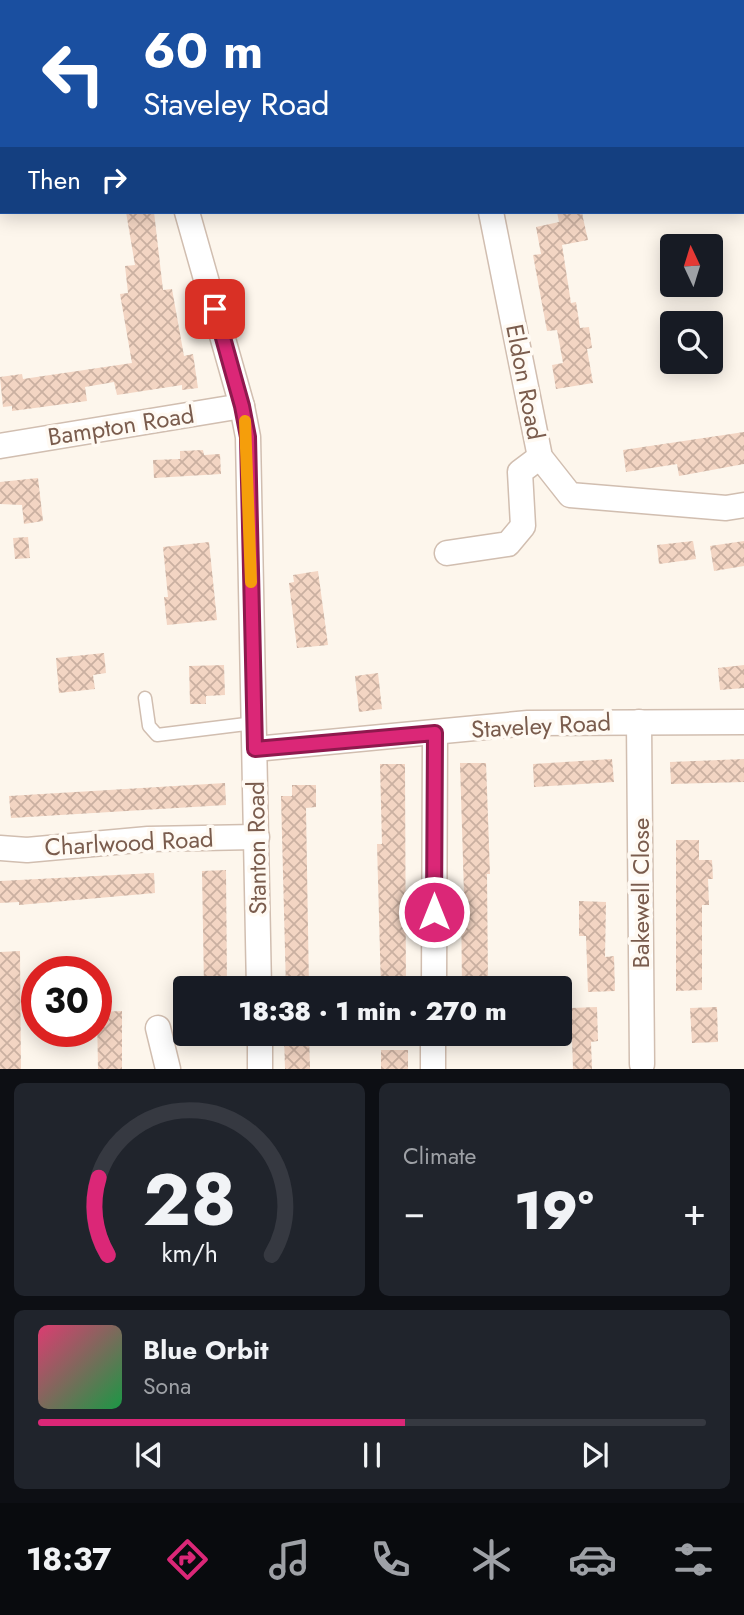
<!DOCTYPE html>
<html lang="en">
<head>
<meta charset="utf-8">
<style>
  :root { --surface:#171b24; --page:#20242c; --text:#f1f3f6; --muted:#9ea1a6; --line:#363941; --accent:#db2777 }
  body { margin:0; font-family:Jost,sans-serif; background:var(--page); color:var(--text); height:100vh; display:flex; flex-direction:column; font-size:26px; white-space:nowrap }
  * { box-sizing:border-box; margin:0 }
  p { font-size:23px; color:var(--muted) }
  .icon { flex:none; width:38px; height:38px; fill:none; stroke:currentColor; stroke-width:2; stroke-linecap:round; stroke-linejoin:round }
  .map { position:relative; height:1069px; overflow:hidden }
  .sheet { display:flex; flex-direction:column; gap:14px; padding:14px; background:#0d0f14; flex:1 }
  .sheet>* { flex:none }
  .hud { position:absolute; left:0px; top:0px; width:746px; height:214px; box-shadow:0 4px 18px #0003; background:#1a4fa0; color:#fff; overflow:hidden }
  .needle { width:46px; rotate:356deg }
  .buttons { position:absolute; left:660px; top:234px; display:grid; gap:14px }
  .buttons a { display:grid; place-items:center; width:63px; height:63px; border-radius:7px; background:var(--surface); box-shadow:0 4px 18px #0003; font-size:35px }
  .speed { position:absolute; left:21px; top:956px; display:flex; gap:14px; font-size:35px; font-weight:700; text-align:center }
  .speed>* { display:grid; place-content:center; width:91px; height:91px; border-radius:50%; background:var(--surface); box-shadow:0 4px 18px #0003; line-height:1 }
  .speed .limit { border:10px solid #d22; background:#fff; color:#111 }
  .pin { position:absolute; display:grid; place-items:center; width:60px; height:60px; color:#fff; margin:-30px; border-radius:14px; box-shadow:0 4px 10px #0006 }
  .me { position:absolute; width:77px; margin:-38px; rotate:0deg; stroke-linejoin:round; filter:drop-shadow(0 0 5px #0008) }
  .turn { display:flex; align-items:center; gap:24px; height:147px; padding:0 28px; font-size:32px }
  .turn .icon { width:91px; height:91px; stroke-width:2.5 }
  .turn b { display:block; font-size:49px; line-height:60px }
  .then { display:flex; align-items:center; height:66px; padding:0 28px; background:#0003; gap:14px; font-size:26px }
  .big { font-size:52px; font-weight:800; line-height:1.1 }
  .sheet .tile { flex:1; display:flex; flex-direction:column; justify-content:center; gap:10px; min-width:0; padding:0 24px; border-radius:10px; background:var(--page) }
  .sheet .dial { align-items:center; gap:0 }
  .dial svg { height:182px; overflow:visible; fill:none; stroke:var(--line); stroke-width:7; stroke-linecap:round; text-anchor:middle }
  .dial text { fill:var(--text); stroke:none }
  .song { display:flex; align-items:center; gap:21px }
  .cover { width:84px; height:84px; border-radius:10px; background:linear-gradient(135deg,hsl(340 70% 55%),hsl(140 70% 35%)) }
  .played { height:7px; border-radius:4px; background:linear-gradient(90deg,var(--accent) 55%,var(--line) 55%) }
  .keys { display:flex; justify-content:space-around; direction:ltr }
  .heat { display:flex; justify-content:space-between; align-items:center; font-size:38px; direction:ltr }
  .sheet .tiles { flex:1; display:grid; gap:14px; grid-template-columns:1fr 1fr }
  .tile:last-child { grid-column:span 2 }
  .trip { position:absolute; left:173px; top:976px; width:399px; height:70px; border-radius:7px; background:var(--surface); box-shadow:0 4px 18px #0003; font-weight:800; line-height:70px; text-align:center }
  .dock { display:flex; height:112px; justify-content:space-around; align-items:center; background:#090b0e; color:var(--muted) }
  .dock .icon { width:49px; height:49px }
  .dock .current { color:var(--accent) }
  .dock b { font-size:32px; color:var(--text) }
  .map>svg:first-child { display:block }
  .building { fill:url(#building-cross-hatch) }
  .lines { fill:none; stroke-linecap:round; stroke-linejoin:round }
  .service-casing { stroke:#d1beb0; stroke-width:15 }
  .minor-casing { stroke:#d1beb0; stroke-width:27 }
  .path { stroke:#d9b8a5; stroke-width:3.5; stroke-dasharray:2 5; stroke-linecap:butt }
  .service { stroke:#fff; stroke-width:12 }
  .minor { stroke:#fff; stroke-width:24 }
  .route-casing { stroke:#8e194d; stroke-width:18 }
  .route { stroke:#db2777; stroke-width:12 }
  .slow { stroke:#f59e0b; stroke-width:12 }
  .labels { text-anchor:middle; stroke-width:7; stroke-linejoin:round; paint-order:stroke }
  .street-label { font-size:24px; fill:#7a5c4d; stroke:#fffaf3 }
</style>
</head>
<body>
<div class="map">
<svg width="744" height="1069" viewBox="0 0 744 1069">
  <defs>
    <pattern id="building-cross-hatch" width="8" height="8" patternUnits="userSpaceOnUse" patternTransform="scale(1.75)"><rect width="8" height="8" fill="#f3d5c3"/><path d="M0 0l8 8M0 8l8-8" fill="none" stroke="#cab0a1"/></pattern>
  </defs>
  <rect width="100%" height="100%" fill="#fdf6ec"/>
  <g class="building">
    <path d="M126,212H154L163,290L172,289L184,356L193,354L198,388L182,390V385L117,395L114,382L85,387L87,401L12,411V406L3,407L0,377L22,374L23,379L132,363L120,294L128,293L125,266L135,265Z"/>
    <path d="M557,212H582L583,218L588,240L562,245L571,303L576,302L580,328L589,327L592,348L587,349L593,383L556,389L552,365L563,363L557,330L547,331L533,255L541,254L536,227L559,222Z"/>
    <path d="M744,432V464L679,476L677,464L626,472L623,450Z"/>
    <path d="M203,450L204,455L220,454L221,474L154,478L153,460L180,459V451Z"/>
    <path d="M38,478L43,521L24,524L22,505L0,504V482Z"/>
    <path d="M28,537L30,558L15,559L13,538Z"/>
    <path d="M693,541L696,559L659,564L657,545Z"/>
    <path d="M744,541V566L714,571L710,546Z"/>
    <path d="M209,542L217,620L167,625L164,597H168L163,547Z"/>
    <path d="M318,571L328,645L297,648L289,583L294,582L293,575Z"/>
    <path d="M104,653L106,673L93,675L95,689L59,693L56,658Z"/>
    <path d="M224,665L225,695L206,696V704H190L189,666Z"/>
    <path d="M744,665V688L720,690L718,668Z"/>
    <path d="M378,673L382,709L359,712L355,676Z"/>
    <path d="M612,759L614,782L534,787L533,764Z"/>
    <path d="M744,759V782L671,784L670,762Z"/>
    <path d="M460,763H486L490,874H487L488,989H462L461,894H464Z"/>
    <path d="M380,764H405L406,989H381L377,844H382Z"/>
    <path d="M225,783L226,805L11,818L9,796Z"/>
    <path d="M292,785H316V807L306,808L309,989H286L281,796H292Z"/>
    <path d="M676,840H699V860H712L713,879H708L709,905H702V990L676,991Z"/>
    <path d="M226,870L227,989H204L202,871Z"/>
    <path d="M154,873L155,893L19,905V902L0,903V881Z"/>
    <path d="M579,901L606,902L605,957L614,956L615,991L588,992L586,936H579Z"/>
    <path d="M20,951L21,1069H0V952Z"/>
    <path d="M597,1007L598,1041L591,1042L592,1069H573L571,1008Z"/>
    <path d="M717,1007L718,1042L692,1043L690,1008Z"/>
    <path d="M122,1011V1069H98L97,1012Z"/>
    <path d="M284,1034H309L310,1069H285Z"/>
    <rect x="381" y="1050" width="27" height="19"/>
  </g>
  <g class="lines">
    <g class="service-casing">
      <g id="service">
        <path d="M321,0V2"/>
        <path d="M145,698L149,726L157,735L254,723"/>
      </g>
    </g>
    <g class="minor-casing">
      <g id="minor">
        <path d="M128,0V2"/>
        <path d="M449,0V2"/>
        <path d="M742,0V2"/>
        <path d="M187,212L242,406L248,437L259,989"/>
        <path d="M491,212L540,457L570,495L726,508L744,505"/>
        <path d="M0,446L242,406"/>
        <path d="M447,553L508,544L523,526L520,472L540,457"/>
        <path d="M639,722L642,1064"/>
        <path d="M255,749L528,723L744,722"/>
        <path d="M0,848L27,850L148,839L257,837"/>
        <path d="M434,989L435,733"/>
        <path d="M158,1028L168,1069"/>
        <path d="M260,1034V1069"/>
        <path d="M433,1069V1034"/>
      </g>
    </g>
    <path class="path" d="M173,1012H186"/>
    <use href="#service" class="service"/>
    <use href="#minor" class="minor"/>
  </g>
  <g class="lines">
    <g class="route-casing">
      <path id="route" d="M215,309L242,406L248,437L255,749L435,733L434,912"/>
    </g>
    <use href="#route" class="route"/>
    <path class="slow" d="M245,421L251,582"/>
  </g>
  <g class="labels">
    <g class="street-label">
      <text transform="translate(525 382) rotate(79)" y="8">Eldon Road</text>
      <text transform="translate(121 426) rotate(-9)" y="8">Bampton Road</text>
      <text transform="translate(541 726) rotate(-3)" y="8">Staveley Road</text>
      <text transform="translate(129 843) rotate(-3)" y="8">Charlwood Road</text>
      <text transform="translate(257 848) rotate(-91)" y="8">Stanton Road</text>
      <text transform="translate(641 893) rotate(-90)" y="8">Bakewell Close</text>
    </g>
  </g>
</svg>
<div class="buttons">
<a><svg class="needle" viewBox="-14 -14 28 28"><path d="M0-13l5 13h-10z" fill="#e53935"/><path d="M0 13l5-13h-10z" fill="#9ea1a6"/></svg></a>
<a><svg class="icon" aria-label="search" viewBox="0 0 24 24"><circle cx="10" cy="10" r="6"/><path d="M15 15l6 6"/></svg></a>
</div>
<div class="speed"><div class="limit">30</div></div>
<div class="pin" style="left:215px;top:309px;background:#d93025"><svg class="icon" aria-label="arrive" viewBox="0 0 24 24"><path d="M6 21V4h12l-3 4 3 4H6"/></svg></div>
<svg class="me" style="left:434px;top:912px" viewBox="-20 -20 40 40"><circle r="17" fill="#db2777" stroke="#fff" stroke-width="3"/><path d="M0-11L8 9 0 5-8 9z" fill="#fff"/></svg>
<div class="trip">18:38 · 1 min · 270 m</div>
<div class="hud">
<div class="turn"><svg class="icon" aria-label="left" viewBox="0 0 24 24"><path d="M17 20v-9H6M10 6l-5 5 5 5"/></svg><div><b>60 m</b>Staveley Road</div></div>
<div class="then">Then<svg class="icon" aria-label="right" viewBox="0 0 24 24"><path d="M7 20v-9h11M14 6l5 5-5 5"/></svg></div>
</div>
</div>
<section class="sheet">
<div class="tiles">
<div class="tile dial"><svg viewBox="0 0 100 80">
<path d="M14 69A42 42 0 1 1 86 69"/>
<path d="M14 69A42 42 0 0 1 10 35" stroke="#db2777"/>
<text x="50" y="56" font-size="32" font-weight="700">28</text>
<text x="50" y="72" font-size="11">km/h</text>
</svg></div>
<div class="tile"><p>Climate</p>
<div class="heat"><a>−</a><b class="big">19°</b><a>+</a></div>
</div>
<div class="tile">
<div class="song"><i class="cover"></i><div><b>Blue Orbit</b><p>Sona</p></div></div>
<div class="played"></div>
<div class="keys"><svg class="icon" aria-label="previous" viewBox="0 0 24 24"><path d="M18 5L8 12l10 7zM5 5v14"/></svg><svg class="icon" aria-label="pause" viewBox="0 0 24 24"><path d="M8 5v14M16 5v14"/></svg><svg class="icon" aria-label="next" viewBox="0 0 24 24"><path d="M6 5l10 7-10 7zM19 5v14"/></svg></div>
</div>
</div>
</section>
<nav class="dock">
<b>18:37</b>
<svg class="icon current" aria-label="directions" viewBox="0 0 24 24"><path d="M12 3l9 9-9 9-9-9zM9 14v-3h6M13 9l2 2-2 2"/></svg>
<svg class="icon" aria-label="music" viewBox="0 0 24 24"><path d="M9 18V5l10-2v13"/><circle cx="6" cy="18" r="3"/><circle cx="16" cy="16" r="3"/></svg>
<svg class="icon" aria-label="phone" viewBox="0 0 24 24"><path d="M5 4h4l2 5-3 2q2 4 5 5l2-3 5 2v4C11 20 4 13 5 4z"/></svg>
<svg class="icon" aria-label="climate" viewBox="0 0 24 24"><path d="M12 3v18M4 7l16 10M4 17L20 7"/></svg>
<svg class="icon" aria-label="car" viewBox="0 0 24 24"><path d="M5 17H2v-5l4-1 3-4h7l3 4 3 1v5h-3M9 17h6M6 11h13"/><circle cx="7" cy="17" r="2"/><circle cx="17" cy="17" r="2"/></svg>
<svg class="icon" aria-label="filters" viewBox="0 0 24 24"><path d="M4 7h16M4 17h16"/><circle cx="9" cy="7" r="2"/><circle cx="15" cy="17" r="2"/></svg>
</nav>
</body>
</html>
